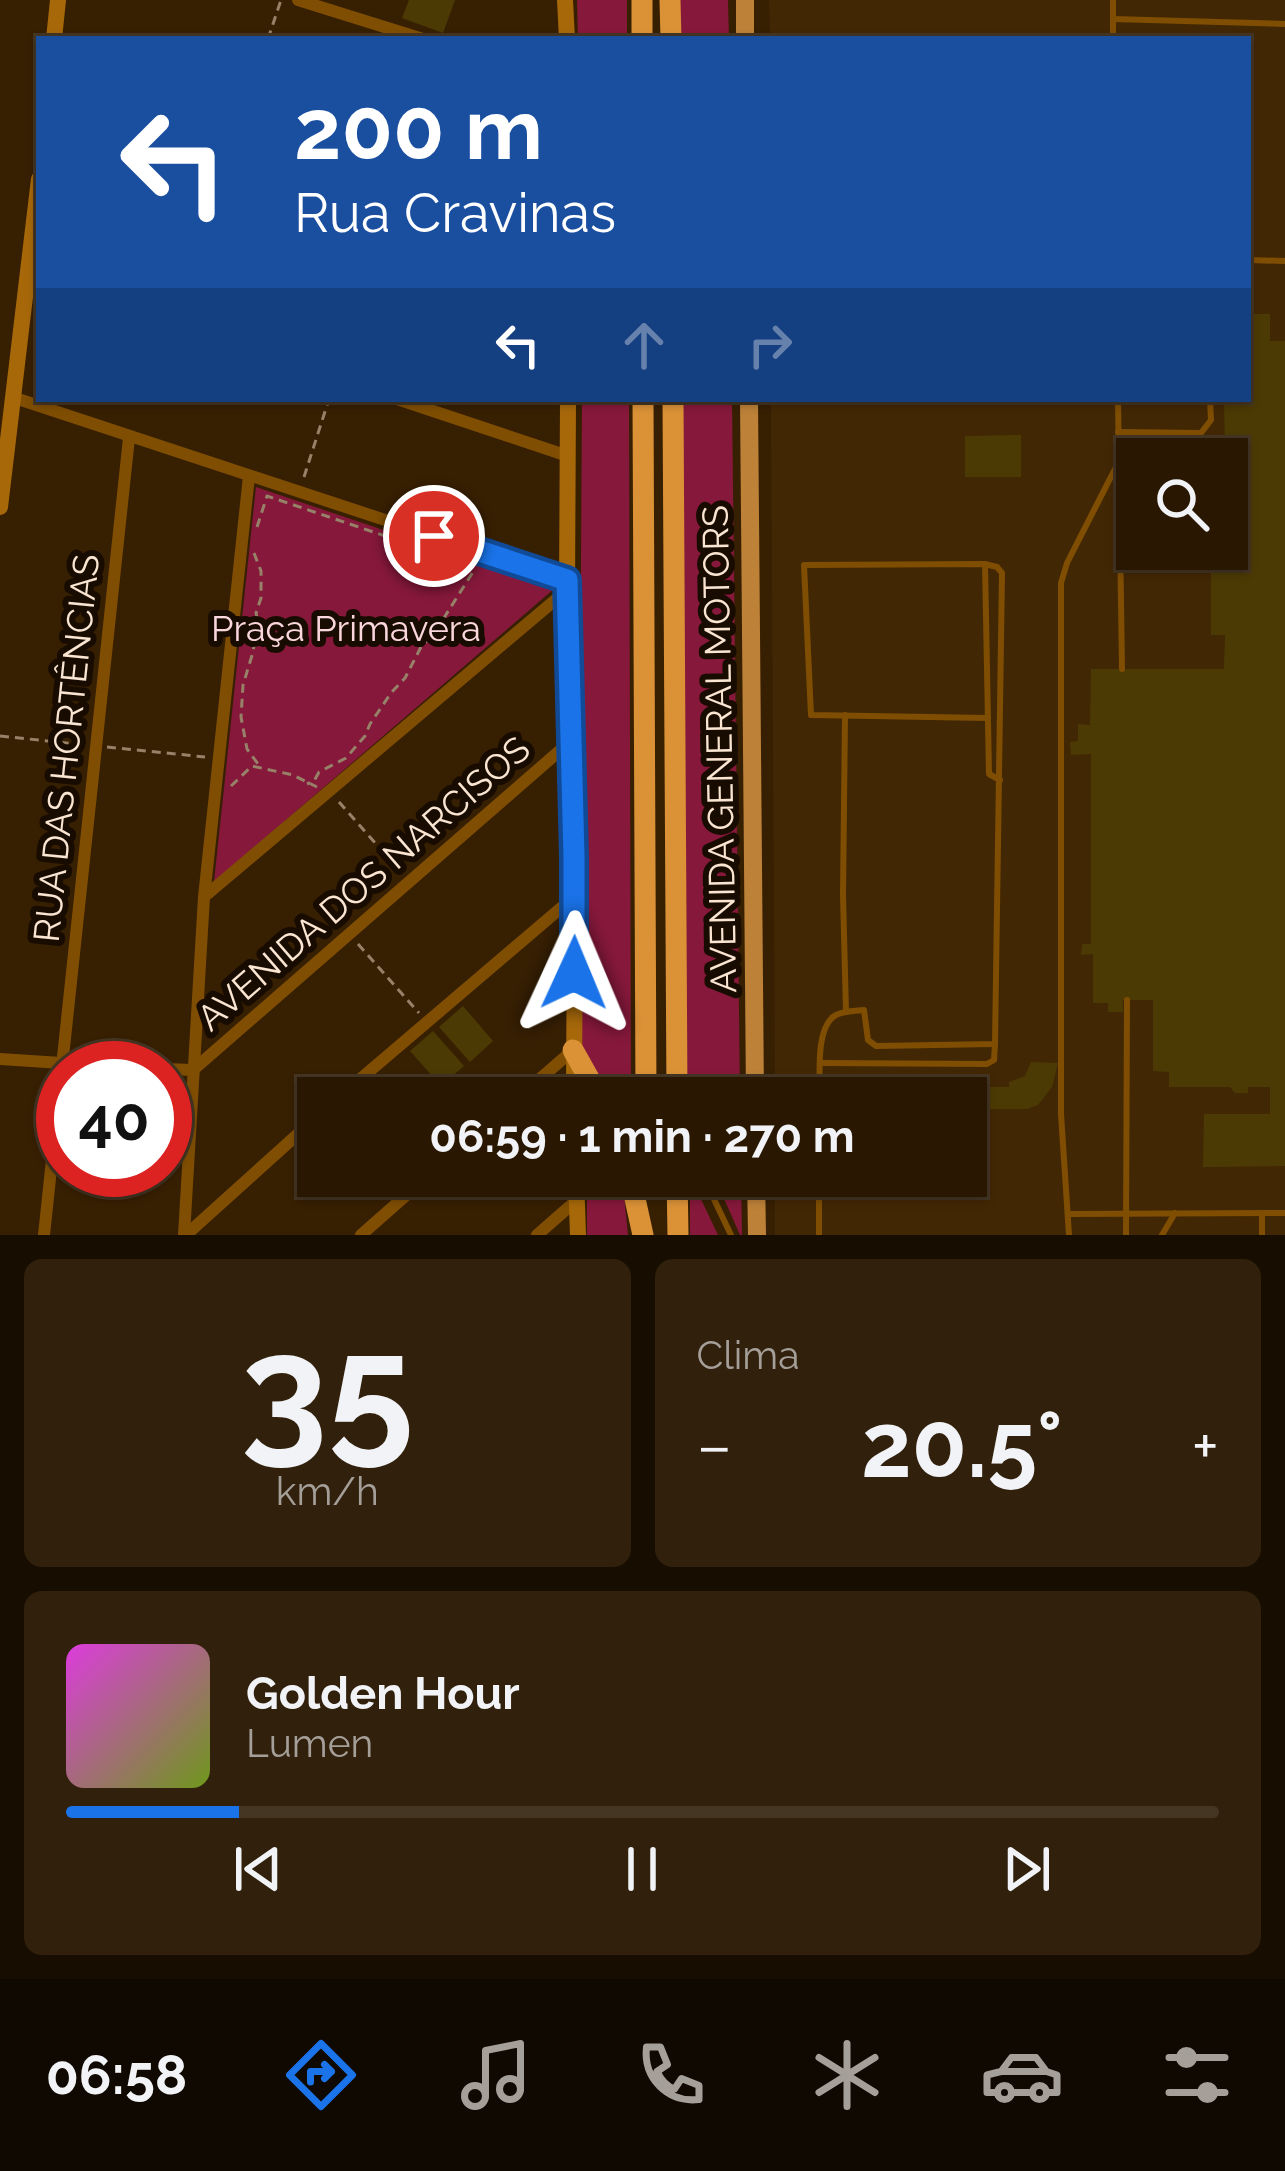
<!DOCTYPE html>
<html lang="pt">
<head>
<meta charset="utf-8">
<style>
  :root { --surface:#291702; --page:#31200c; --text:#f1f3f6; --muted:#a59f99; --line:#453624; --accent:#1a73e8 }
  body { margin:0; font-family:Raleway,sans-serif; background:var(--page); color:var(--text); height:100vh; display:flex; flex-direction:column; font-size:45px; white-space:nowrap }
  * { box-sizing:border-box; margin:0 }
  p { font-size:39px; color:var(--muted) }
  .icon { flex:none; width:66px; height:66px; fill:none; stroke:currentColor; stroke-width:2; stroke-linecap:round; stroke-linejoin:round }
  .map { position:relative; height:1235px; overflow:hidden }
  .details { display:flex; flex-direction:column; gap:24px; padding:24px; background:#170d01; flex:1 }
  .details>* { flex:none }
  .hud { position:absolute; left:36px; top:36px; width:1215px; height:366px; border-radius:0px; box-shadow:0 3px 9px #0004,0 0 0 3px var(--line); background:#1a4fa0; color:#fff; overflow:hidden }
  .fabs { position:absolute; left:1116px; top:438px; display:grid; gap:24px }
  .fabs a { display:grid; place-items:center; width:132px; height:132px; border-radius:0px; background:var(--surface); box-shadow:0 3px 9px #0004,0 0 0 3px var(--line); font-size:60px }
  .speed { position:absolute; left:36px; top:1041px; display:flex; gap:24px; font-size:60px; font-weight:700; text-align:center }
  .speed>* { display:grid; place-content:center; width:156px; height:156px; border-radius:50%; background:var(--surface); box-shadow:0 3px 9px #0004,0 0 0 3px var(--line); line-height:1 }
  .speed .limit { border:18px solid #d22; background:#fff; color:#111 }
  .pin { position:absolute; display:grid; place-items:center; width:102px; height:102px; color:#fff; margin:-51px; border:6px solid #fff; border-radius:50%; box-shadow:0 3px 12px #0007 }
  .me { position:absolute; width:132px; margin:-66px; rotate:1deg; stroke-linejoin:round; filter:drop-shadow(0 0 9px #0008) }
  .turn { display:flex; align-items:center; gap:42px; height:252px; padding:0 60px; font-size:54px }
  .turn .icon { width:156px; height:156px; stroke-width:2.5 }
  .turn b { display:block; font-size:84px; line-height:102px }
  .lanes { display:flex; align-items:center; height:114px; padding:0 60px; background:#0003; justify-content:center; gap:60px; direction:ltr }
  .lanes .off { opacity:.35 }
  .big { font-size:90px; font-weight:700; line-height:1.1 }
  .details .card { flex:1; display:flex; flex-direction:column; justify-content:center; gap:18px; min-width:0; padding:0 42px; border-radius:18px; background:var(--page) }
  .details .dial { align-items:center; gap:0 }
  .dial b { font-size:156px; line-height:1 }
  .song { display:flex; align-items:center; gap:36px }
  .cover { width:144px; height:144px; border-radius:18px; background:linear-gradient(135deg,hsl(300 70% 55%),hsl(80 70% 35%)) }
  .played { height:12px; border-radius:6px; background:linear-gradient(90deg,var(--accent) 15%,var(--line) 15%) }
  .keys { display:flex; justify-content:space-around; direction:ltr }
  .heat { display:flex; justify-content:space-between; align-items:center; font-size:66px; direction:ltr }
  .details .tiles { flex:1; display:grid; gap:24px; grid-template-columns:1fr 1fr }
  .card:last-child { grid-column:span 2 }
  .trip { position:absolute; left:297px; top:1077px; width:690px; height:120px; border-radius:0px; background:var(--surface); box-shadow:0 3px 9px #0004,0 0 0 3px var(--line); font-weight:700; line-height:120px; text-align:center }
  .menu { display:flex; height:192px; justify-content:space-around; align-items:center; background:#100901; color:var(--muted) }
  .menu .icon { width:84px; height:84px }
  .menu .on { color:var(--accent) }
  .menu b { font-size:54px; color:var(--text) }
  .map>svg:first-child { display:block }
  .built { fill:#422704; fill-rule:evenodd }
  .green { fill:#86183b }
  .building { fill:#4c3a05 }
  .lines { fill:none; stroke-linecap:round; stroke-linejoin:round }
  .path { stroke:#978168; stroke-width:3; stroke-dasharray:9 6; stroke-linecap:butt }
  .lane { stroke:#7f4e03; stroke-width:6 }
  .street { stroke:#7f4e03; stroke-width:12 }
  .secondary { stroke:#a7680a; stroke-width:16 }
  .primary { stroke:#bd8138; stroke-width:18 }
  .highway { stroke:#db9237; stroke-width:21 }
  .route-casing { stroke:#114b97; stroke-width:30 }
  .route { stroke:#1a73e8; stroke-width:21 }
  .labels { text-anchor:middle; stroke-width:12; stroke-linejoin:round; paint-order:stroke }
  .park-label { font-size:36px; fill:#fad7dc; stroke:#180b00 }
  .street-label { font-size:36px; fill:#f9e5d1; stroke:#180b00 }
</style>
</head>
<body>
<div class="map">
<svg width="1285" height="1235" viewBox="0 0 1285 1235">
  <rect width="100%" height="100%" fill="#371f02"/>
  <path class="built" d="M769,0H1285V1235H775V1176H966V1098H775L771,399H1248V39H770ZM1137,459H1227V549H1137Z"/>
  <g class="green">
    <path d="M577,0H627V39H578Z"/>
    <path d="M680,0H728L729,39H680Z"/>
    <path d="M582,399H629L631,1098H609L578,1043Z"/>
    <path d="M682,399H732L740,1098H685Z"/>
    <path d="M256,487L555,588L214,882Z"/>
    <path d="M587,1176H622L628,1235H587Z"/>
    <path d="M690,1176L718,1235H690Z"/>
    <path d="M714,1176H741L742,1235H740Z"/>
  </g>
  <g class="building">
    <path d="M409,0H455L443,33L402,18Z"/>
    <path d="M1253,314H1270V341H1285V1166L1203,1167L1204,1114H1270V1087H1248V1093H1235L1230,1087H1169V1072L1153,1071V1000H1123V1012H1108V1003H1093V954L1081,955L1082,944H1091V754L1071,755L1070,742L1078,741V724L1090,725L1091,669H1224L1225,635H1211V571H1160V549H1227L1224,399H1248V365H1254Z"/>
    <path d="M1021,435V477H965V436Z"/>
    <path d="M463,1006L493,1041L470,1062L439,1027Z"/>
    <path d="M433,1031L464,1066L441,1086L410,1051Z"/>
    <path d="M1031,1062L1058,1063L1052,1087L1038,1105L1027,1109H976V1087H1009V1082L1025,1076Z"/>
    <path d="M537,1176H561V1190L555,1197Z"/>
  </g>
  <g class="lines">
    <g class="path">
      <path d="M268,39L281,0"/>
      <path d="M304,477L329,399"/>
      <path d="M257,527L267,496L465,563L473,572L435,632L421,647L405,678L391,693L370,724L365,736L346,758L319,772L314,781L307,784"/>
      <path d="M254,553L261,571V598L256,613L258,622L253,652L243,685L241,717L247,749L261,768"/>
      <path d="M0,736L86,745"/>
      <path d="M107,747L205,757"/>
      <path d="M231,786L252,766L293,775L317,787"/>
      <path d="M339,802L400,871"/>
      <path d="M358,944L419,1013"/>
    </g>
    <g class="lane">
      <path d="M1113,0V39"/>
      <path d="M1113,19L1285,24"/>
      <path d="M1248,260L1285,261"/>
      <path d="M1118,399L1122,669"/>
      <path d="M1118,432L1201,433L1211,420L1210,399"/>
      <path d="M985,564L989,774L1000,780"/>
      <path d="M845,715L843,895L846,1012"/>
      <path d="M820,1063L987,1064L994,1060L995,1044"/>
      <path d="M820,1098C820,1077 815,1026 836,1015C844,1011 855,1011 864,1010L868,1040L876,1046L995,1044L1002,573L997,567L985,564L804,565L811,715L988,718"/>
      <path d="M703,1176L731,1235"/>
      <path d="M1262,1213V1235"/>
      <path d="M1070,1214L1285,1213"/>
      <path d="M819,1235V1176"/>
      <path d="M1069,1235L1061,1114V583L1067,563L1118,463"/>
      <path d="M1126,1235L1127,1000"/>
      <path d="M1162,1235L1175,1213"/>
    </g>
    <g class="street">
      <path d="M298,0L423,39"/>
      <path d="M12,397L567,580"/>
      <path d="M397,399L568,456"/>
      <path d="M205,896L567,590"/>
      <path d="M0,1059L137,1068"/>
      <path d="M165,1069L193,1070L572,740"/>
      <path d="M338,1098L575,896"/>
      <path d="M518,1098L573,1050"/>
      <path d="M44,1235L129,438"/>
      <path d="M184,1235L204,897L249,476"/>
      <path d="M186,1235L318,1116"/>
      <path d="M361,1235L428,1176"/>
      <path d="M537,1235L577,1200"/>
    </g>
    <g class="secondary">
      <path d="M565,0L567,39"/>
      <path d="M54,39L58,0"/>
      <path d="M568,399L567,590L575,896L574,1098"/>
      <path d="M0,507L39,179"/>
      <path d="M576,1176L578,1235"/>
    </g>
    <g class="primary">
      <path d="M745,0V39"/>
      <path d="M749,399L755,1098"/>
      <path d="M756,1176L757,1235"/>
    </g>
    <g class="highway">
      <path d="M642,0V39"/>
      <path d="M670,0L671,39"/>
      <path d="M643,399L646,1098"/>
      <path d="M673,399L677,1098"/>
      <path d="M573,1050L600,1098"/>
      <path d="M630,1176L643,1235"/>
      <path d="M677,1176L678,1235"/>
    </g>
  </g>
  <g class="lines">
    <g class="route-casing">
      <path id="route" d="M434,536L567,580L574,857V973"/>
    </g>
    <use href="#route" class="route"/>
  </g>
  <g class="labels">
    <g class="park-label">
      <text x="346" y="641">Praça Primavera</text>
    </g>
    <g class="street-label">
      <text transform="translate(66 748) rotate(-84)" y="13">RUA DAS HORTÊNCIAS</text>
      <text transform="translate(719 749) rotate(-91)" y="13">AVENIDA GENERAL MOTORS</text>
      <text transform="translate(363 883) rotate(-41)" y="13">AVENIDA DOS NARCISOS</text>
    </g>
  </g>
</svg>
<div class="fabs">
<a><svg class="icon" aria-label="search" viewBox="0 0 24 24"><circle cx="10" cy="10" r="6"/><path d="M15 15l6 6"/></svg></a>
</div>
<div class="speed"><div class="limit">40</div></div>
<div class="pin" style="left:434px;top:536px;background:#d93025"><svg class="icon" aria-label="arrive" viewBox="0 0 24 24"><path d="M6 21V4h12l-3 4 3 4H6"/></svg></div>
<svg class="me" style="left:574px;top:973px" viewBox="-20 -20 40 40"><path d="M0-17L14 15 0 8-14 15z" fill="#1a73e8" stroke="#fff" stroke-width="4"/></svg>
<div class="trip">06:59 · 1 min · 270 m</div>
<div class="hud">
<div class="turn"><svg class="icon" aria-label="left" viewBox="0 0 24 24"><path d="M17 20v-9H6M10 6l-5 5 5 5"/></svg><div><b>200 m</b>Rua Cravinas</div></div>
<div class="lanes"><svg class="icon" aria-label="left" viewBox="0 0 24 24"><path d="M17 20v-9H6M10 6l-5 5 5 5"/></svg><svg class="icon off" aria-label="ahead" viewBox="0 0 24 24"><path d="M12 20V5M6 11l6-6 6 6"/></svg><svg class="icon off" aria-label="right" viewBox="0 0 24 24"><path d="M7 20v-9h11M14 6l5 5-5 5"/></svg></div>
</div>
</div>
<section class="details">
<div class="tiles">
<div class="card dial"><b>35</b><p>km/h</p></div>
<div class="card"><p>Clima</p>
<div class="heat"><a>−</a><b class="big">20.5°</b><a>+</a></div>
</div>
<div class="card">
<div class="song"><i class="cover"></i><div><b>Golden Hour</b><p>Lumen</p></div></div>
<div class="played"></div>
<div class="keys"><svg class="icon" aria-label="previous" viewBox="0 0 24 24"><path d="M18 5L8 12l10 7zM5 5v14"/></svg><svg class="icon" aria-label="pause" viewBox="0 0 24 24"><path d="M8 5v14M16 5v14"/></svg><svg class="icon" aria-label="next" viewBox="0 0 24 24"><path d="M6 5l10 7-10 7zM19 5v14"/></svg></div>
</div>
</div>
</section>
<nav class="menu">
<b>06:58</b>
<svg class="icon on" aria-label="directions" viewBox="0 0 24 24"><path d="M12 3l9 9-9 9-9-9zM9 14v-3h6M13 9l2 2-2 2"/></svg>
<svg class="icon" aria-label="music" viewBox="0 0 24 24"><path d="M9 18V5l10-2v13"/><circle cx="6" cy="18" r="3"/><circle cx="16" cy="16" r="3"/></svg>
<svg class="icon" aria-label="phone" viewBox="0 0 24 24"><path d="M5 4h4l2 5-3 2q2 4 5 5l2-3 5 2v4C11 20 4 13 5 4z"/></svg>
<svg class="icon" aria-label="climate" viewBox="0 0 24 24"><path d="M12 3v18M4 7l16 10M4 17L20 7"/></svg>
<svg class="icon" aria-label="car" viewBox="0 0 24 24"><path d="M5 17H2v-5l4-1 3-4h7l3 4 3 1v5h-3M9 17h6M6 11h13"/><circle cx="7" cy="17" r="2"/><circle cx="17" cy="17" r="2"/></svg>
<svg class="icon" aria-label="filters" viewBox="0 0 24 24"><path d="M4 7h16M4 17h16"/><circle cx="9" cy="7" r="2"/><circle cx="15" cy="17" r="2"/></svg>
</nav>
</body>
</html>
